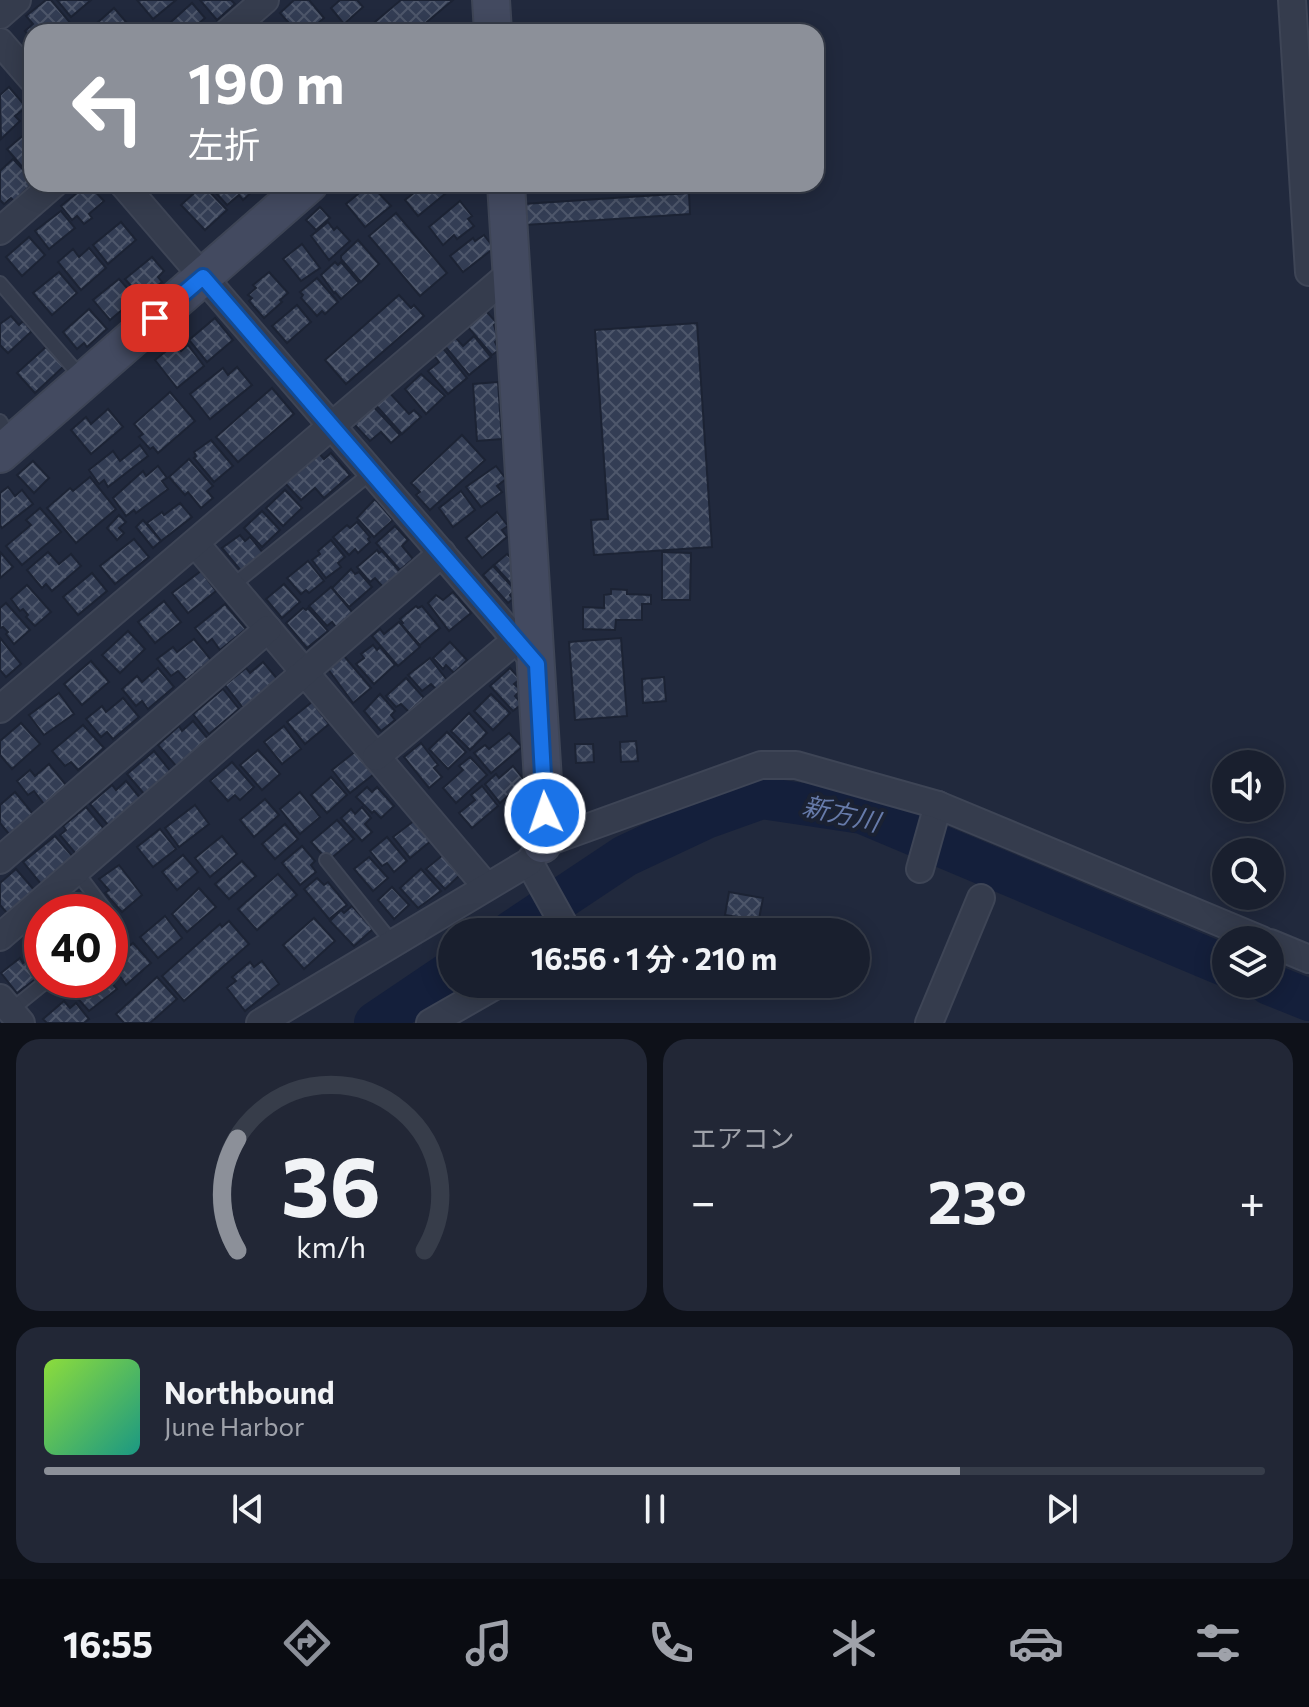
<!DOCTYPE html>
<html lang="ja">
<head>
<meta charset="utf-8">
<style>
  :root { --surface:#191f2e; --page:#222736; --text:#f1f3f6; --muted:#9fa2aa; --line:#373d4a; --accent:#8c9099 }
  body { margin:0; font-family:Commissioner,"Noto Sans JP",sans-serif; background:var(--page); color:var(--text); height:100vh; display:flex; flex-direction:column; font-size:30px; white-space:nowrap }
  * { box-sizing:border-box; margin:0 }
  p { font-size:26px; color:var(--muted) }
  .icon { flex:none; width:44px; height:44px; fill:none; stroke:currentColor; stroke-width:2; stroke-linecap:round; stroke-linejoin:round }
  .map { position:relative; height:1023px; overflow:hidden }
  .drawer { display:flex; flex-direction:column; gap:16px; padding:16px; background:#0e1119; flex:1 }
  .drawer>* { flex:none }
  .hud { position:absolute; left:24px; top:24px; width:800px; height:168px; border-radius:24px; box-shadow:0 4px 20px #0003,0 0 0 2px var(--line); background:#8c9099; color:#fff; overflow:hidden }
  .tools { position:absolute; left:1212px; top:750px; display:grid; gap:16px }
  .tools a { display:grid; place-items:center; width:72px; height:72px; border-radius:50%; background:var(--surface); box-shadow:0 4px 20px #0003,0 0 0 2px var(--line); font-size:40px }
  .speed { position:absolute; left:24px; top:894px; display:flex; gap:16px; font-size:40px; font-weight:700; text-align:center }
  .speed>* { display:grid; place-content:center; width:104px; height:104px; border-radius:50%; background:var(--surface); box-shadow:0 4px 20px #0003,0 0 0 2px var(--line); line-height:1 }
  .speed .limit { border:12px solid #d22; background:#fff; color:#111 }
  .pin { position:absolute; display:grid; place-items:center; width:68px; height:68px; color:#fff; margin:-34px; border-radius:16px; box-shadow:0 4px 12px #0006 }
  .me { position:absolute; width:88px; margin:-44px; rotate:357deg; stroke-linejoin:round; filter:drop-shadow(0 0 6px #0008) }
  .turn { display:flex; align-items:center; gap:28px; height:168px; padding:0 32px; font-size:36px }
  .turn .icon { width:104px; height:104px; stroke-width:2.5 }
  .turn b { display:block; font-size:56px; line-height:68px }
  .big { font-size:60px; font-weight:700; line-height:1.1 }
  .drawer .tile { flex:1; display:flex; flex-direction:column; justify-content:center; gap:12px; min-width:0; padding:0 28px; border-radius:24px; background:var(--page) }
  .drawer .dial { align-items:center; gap:0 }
  .dial svg { height:208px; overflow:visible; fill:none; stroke:var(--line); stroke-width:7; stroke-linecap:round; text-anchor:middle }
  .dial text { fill:var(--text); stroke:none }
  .song { display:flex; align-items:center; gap:24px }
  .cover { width:96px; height:96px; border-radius:12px; background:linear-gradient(135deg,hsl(90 70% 55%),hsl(170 70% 35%)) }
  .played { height:8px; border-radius:4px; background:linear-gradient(90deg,var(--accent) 75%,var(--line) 75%) }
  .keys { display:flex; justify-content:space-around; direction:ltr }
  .heat { display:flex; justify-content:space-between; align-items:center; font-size:44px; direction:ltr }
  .drawer .tiles { flex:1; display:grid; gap:16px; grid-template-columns:1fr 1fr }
  .tile:last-child { grid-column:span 2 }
  .trip { position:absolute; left:438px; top:918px; width:432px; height:80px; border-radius:40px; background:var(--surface); box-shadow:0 4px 20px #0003,0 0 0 2px var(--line); font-weight:700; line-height:80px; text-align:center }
  .menu { display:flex; height:128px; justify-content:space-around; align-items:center; background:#0a0c12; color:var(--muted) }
  .menu .icon { width:56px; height:56px }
  .menu .current { color:var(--accent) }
  .menu b { font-size:36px; color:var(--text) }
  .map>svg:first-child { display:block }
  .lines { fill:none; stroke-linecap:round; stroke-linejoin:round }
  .river { stroke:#141f3b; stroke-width:42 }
  .building { fill:url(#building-cross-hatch); stroke:#1c2334; stroke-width:2 }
  .lane-casing { stroke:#3e4556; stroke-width:16 }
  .street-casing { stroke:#3e4556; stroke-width:30 }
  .secondary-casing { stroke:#3e4556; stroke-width:40 }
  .lane { stroke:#353c4d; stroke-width:12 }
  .street { stroke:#353c4d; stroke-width:26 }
  .secondary { stroke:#434a60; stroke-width:36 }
  .route-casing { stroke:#114b97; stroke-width:20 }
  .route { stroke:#1a73e8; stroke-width:14 }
  .labels { text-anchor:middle; stroke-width:8; stroke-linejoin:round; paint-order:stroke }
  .water-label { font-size:26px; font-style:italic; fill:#677baa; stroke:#1a2132 }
</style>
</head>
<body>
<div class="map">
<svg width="1309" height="1023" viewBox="0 0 1309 1023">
  <defs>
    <pattern id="building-cross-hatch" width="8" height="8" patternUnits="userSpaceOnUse" patternTransform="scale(2)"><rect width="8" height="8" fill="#333d54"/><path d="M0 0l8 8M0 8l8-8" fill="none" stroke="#4e576b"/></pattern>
  </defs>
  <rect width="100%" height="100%" fill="#21293d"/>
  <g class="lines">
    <g class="river">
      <path d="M511,932L625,856L706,818L762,798L862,813L1226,966"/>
      <path d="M1269,984L1309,1000"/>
      <path d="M375,1023L452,971"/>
    </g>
  </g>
  <g class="building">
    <path d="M46,0H51L72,25L63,32H32V39L25,31L33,24L26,16Z"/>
    <path d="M57,0H91L71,17Z"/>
    <path d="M137,0H176L153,19Z"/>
    <path d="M200,0H231L235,4L217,20Z"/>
    <path d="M294,0H309L324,18L308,32H297L280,13Z"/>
    <path d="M340,0H357L363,7L344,24L331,8Z"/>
    <path d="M401,0H453L415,32H363Z"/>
    <path d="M192,3L205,18L189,32H164L162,30Z"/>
    <path d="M114,8L133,30L130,32H87Z"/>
    <path d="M9,87L26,107L15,116L20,121L1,139L0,95Z"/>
    <path d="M32,128V166L26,171L7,149Z"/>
    <path d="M13,159L32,179V184L14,201L11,198L4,204L0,200V171Z"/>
    <path d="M88,184L104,201L89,214L92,218L84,224L77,216L72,220L61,206Z"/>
    <path d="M208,184H253L256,188L243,200L239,195L227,205Z"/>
    <path d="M370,184L391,206L365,227L346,204Z"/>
    <path d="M425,184H457L418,216L405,200Z"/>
    <path d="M203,185L227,210L205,230L181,205Z"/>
    <path d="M689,193L690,214L525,225L523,204Z"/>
    <path d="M460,201L472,216L468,219L474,226L457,239L454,235L443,245L429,227Z"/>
    <path d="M320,207L330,218L316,230L306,220Z"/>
    <path d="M61,211L75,228L49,249L35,231Z"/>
    <path d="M396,213L447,273L420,296L369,236Z"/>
    <path d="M121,222L136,240L108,264L93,245Z"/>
    <path d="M328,222L334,230L337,227L350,241L329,260L311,236Z"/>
    <path d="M484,235L494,248L463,272L450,256L473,238L475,241Z"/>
    <path d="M29,237L45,255L22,276L6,257Z"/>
    <path d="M358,240L379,264L361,282L341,259V256Z"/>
    <path d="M302,244L320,268L301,281L283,259Z"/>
    <path d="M89,248L106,268L81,290L58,262L73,249L79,257Z"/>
    <path d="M152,257L164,271L158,277L162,282L142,298L125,279Z"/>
    <path d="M335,262L338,265L341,262L359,283L341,299L335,292L334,293L321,275Z"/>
    <path d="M59,272L77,293L52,315L33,293Z"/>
    <path d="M269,272L288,293L280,300L282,302L264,318L249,301L252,298L248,295L256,288L253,285Z"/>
    <path d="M317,278L338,302L325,314L322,311L317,316L301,298L303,295L300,292Z"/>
    <path d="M119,279L136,298L110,320L93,300Z"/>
    <path d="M399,295L411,308L414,305L424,316L346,384L325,360Z"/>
    <path d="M297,305L311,322L287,343L272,326Z"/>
    <path d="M89,309L107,329L87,347L84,343L77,349L63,332Z"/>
    <path d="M486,311L497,323L494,325L498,339L495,342L499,350L492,355L467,326Z"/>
    <path d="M11,316L19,325L23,321L32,331L8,353L0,345V324Z"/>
    <path d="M215,318L233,340L207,362L189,340Z"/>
    <path d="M697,323L712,547L594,555L591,520L608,519L595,330Z"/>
    <path d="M474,336L491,357L469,375L444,345L455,337L463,346Z"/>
    <path d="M175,344L181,351L188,345L204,366L177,388L155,360Z"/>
    <path d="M46,347L64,366L35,393L17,373Z"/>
    <path d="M442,347L467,378L448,394L428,371L439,362L433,354Z"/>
    <path d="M237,367L252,385L210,419L190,394L223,368L228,375Z"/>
    <path d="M421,374L445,396L426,414L405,389Z"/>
    <path d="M498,382L502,439L477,441L473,384Z"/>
    <path d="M272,388L294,414L238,462L216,437Z"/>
    <path d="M387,390L409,414L414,410L421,417L402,434L373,402Z"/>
    <path d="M170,392L195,421L158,453L153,447L150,449L139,437L143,434L134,424Z"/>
    <path d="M370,403L400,435L391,443L381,432L370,441L353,423Z"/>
    <path d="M108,409L123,427L91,454L71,430L86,417L91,424Z"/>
    <path d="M462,435L485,460L430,510L416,495L420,492L411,483Z"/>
    <path d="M211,440L233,466L214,482L194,458L196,456L194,452Z"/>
    <path d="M140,445L148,456L108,487L104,480L99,484L89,470L113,451L120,461Z"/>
    <path d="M317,451L324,459L331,453L350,475L324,498L315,488L301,500L283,481Z"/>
    <path d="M189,459L213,486L207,491L213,498L201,508L188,492L185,495L169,477Z"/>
    <path d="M33,461L49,478L34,493L17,475Z"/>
    <path d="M158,466L167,478L162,481L168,489L136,513L134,510L126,516L113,498L143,471L146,476Z"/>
    <path d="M496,466L506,479L497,486L502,492L481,507L466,487Z"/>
    <path d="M90,477L116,509L76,543L47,508L70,488L73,491Z"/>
    <path d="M8,487L15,496L22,490L33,504L2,528L0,525V493Z"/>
    <path d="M285,490L302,508L283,526L266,508Z"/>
    <path d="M461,491L475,510L453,527L439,508Z"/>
    <path d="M375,499L393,520L374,537L357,518Z"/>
    <path d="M180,503L192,517L161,541L147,523L162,512L164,515Z"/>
    <path d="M40,508L61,532L22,565L6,546L31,525L26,520Z"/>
    <path d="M262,511L280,530L262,547L244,528Z"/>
    <path d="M497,512L508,526L502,530L507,537L482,558L466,538Z"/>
    <path d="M119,515L126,522L119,528L124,533L117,540L107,528Z"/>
    <path d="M143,520L161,541L153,548L136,527Z"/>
    <path d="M357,522L370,537L368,539L370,542L358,553L355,549L349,555L333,537L347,525L350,528Z"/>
    <path d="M395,526L408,540L402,546L413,559L400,570L376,543Z"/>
    <path d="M240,535L245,541L250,537L264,554L242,572L222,548Z"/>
    <path d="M134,539L149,557L115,584L100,566Z"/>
    <path d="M331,540L345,557L338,563L341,567L326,578L312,560L320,554L318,551Z"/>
    <path d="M377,550L379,553L382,551L400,572L383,587L375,578L370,582L357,567Z"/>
    <path d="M0,552L13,567L0,578Z"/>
    <path d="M48,552L59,564L71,554L81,566L52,591L46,584L42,588L27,570Z"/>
    <path d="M662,552L691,553L690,600H662Z"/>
    <path d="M507,554L514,561V587L494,565Z"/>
    <path d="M308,561L324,581L309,593L306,590L301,594L287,578Z"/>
    <path d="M493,566L515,590L510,595L513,599L508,603L483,575Z"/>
    <path d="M351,569L355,574L359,572L372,587L349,607L332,588Z"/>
    <path d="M201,571L216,591L188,613L172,593Z"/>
    <path d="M92,573L107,591L78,615L63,597Z"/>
    <path d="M284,584L300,602L282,618L266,599Z"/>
    <path d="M27,585L51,612L35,626L26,617L28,615L23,609L20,611L11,599Z"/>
    <path d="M331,587L353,613L336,627L332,622L327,626L309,606Z"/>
    <path d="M611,589L627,590V594L651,595V604H642V620H616L615,630L583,629V607L604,608V595L611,594Z"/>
    <path d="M453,592L471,613L449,631L428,603L436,595L443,600Z"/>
    <path d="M164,601L181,622L155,643L138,622Z"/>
    <path d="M6,603L30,630L14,644L6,634L8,632L3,627L0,628V608Z"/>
    <path d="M225,604L246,629L220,650L212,639L207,643L195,628Z"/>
    <path d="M416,606L418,608L422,606L440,628L420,645L401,624L403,623L400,619Z"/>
    <path d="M303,608L306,610L308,608L328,631L307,648L286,623Z"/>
    <path d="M399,622L420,647L398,666L372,636L380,629L384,634Z"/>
    <path d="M128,631L145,649L120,673L102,655Z"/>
    <path d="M0,638L21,664L6,677L0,670Z"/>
    <path d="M621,638L627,716L575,720L569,642Z"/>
    <path d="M194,639L211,660L186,680L178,671L171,676L157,659L173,647L177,652Z"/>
    <path d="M450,642L467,660L454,673L446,665L443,669L433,658Z"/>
    <path d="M373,645L377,650L380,647L395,665L374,684L356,664L364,658L361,654Z"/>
    <path d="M344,656L371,688L353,703L328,669Z"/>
    <path d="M430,658L447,680L436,689L431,684L422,691L408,675Z"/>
    <path d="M91,661L109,682L82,705L64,684Z"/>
    <path d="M263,662L279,681L244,709L225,685L246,668L250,673Z"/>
    <path d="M158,668L174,687L148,709L142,701L136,706L122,689L137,676L142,682Z"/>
    <path d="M510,668L520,679L514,684L521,690L515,696L522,704L513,711L490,686Z"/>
    <path d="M664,677L666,701L643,703L642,679Z"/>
    <path d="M406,678L424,698L409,712L401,704L396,707L386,696Z"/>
    <path d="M223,689L239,709L209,734L193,714Z"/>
    <path d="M59,693L74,714L44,735L29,715Z"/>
    <path d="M380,694L395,711L391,715L395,720L381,731L364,711Z"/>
    <path d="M491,694L510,713L493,730L474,711Z"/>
    <path d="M123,698L139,717L113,739L107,732L101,737L86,719L102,706L106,712Z"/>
    <path d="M312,702L329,724L305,744L287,722Z"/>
    <path d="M469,713L487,733L470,750L451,731Z"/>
    <path d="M193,721L208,739L177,767L158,745L179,726L182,731Z"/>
    <path d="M21,723L40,744L12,769L0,755V741Z"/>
    <path d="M83,725L104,748L78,770L71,762L65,766L52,751Z"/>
    <path d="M284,726L301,749L282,764L264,742Z"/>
    <path d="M447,732L466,752L448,769L429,749Z"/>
    <path d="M509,733L522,747L491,773L474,753L485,745L489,749Z"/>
    <path d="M636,741L638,761L621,762L620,742Z"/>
    <path d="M421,743L438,765L434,768L442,777L429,788L404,757Z"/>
    <path d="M575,744H593L594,762L576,763Z"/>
    <path d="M258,750L280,774L262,790L240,765Z"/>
    <path d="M154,751L172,773L145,795L127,774Z"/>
    <path d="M356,751L374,774L350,793L332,770Z"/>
    <path d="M470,757L487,775L456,803L443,788L463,770L459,766Z"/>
    <path d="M232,762L254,787L240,800L235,795L228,801L210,781Z"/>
    <path d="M49,764L66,785L44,804L34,791L28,795L17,781L30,770L35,776Z"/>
    <path d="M513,766L525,781L500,803L485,784L496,774L499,778Z"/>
    <path d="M331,777L347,795L327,813L311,795Z"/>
    <path d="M126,781L141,799L109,826L90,804L112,785L116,790Z"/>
    <path d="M482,786L498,806L472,828L459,813L475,800L471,795Z"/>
    <path d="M367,787L372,792L377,787L394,806L381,818L374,811L372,813L356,797Z"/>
    <path d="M15,792L33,814L9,834L0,823V805Z"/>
    <path d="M300,792L320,817L300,834L280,809Z"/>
    <path d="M265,799L279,815L254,837L240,820Z"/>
    <path d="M195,805L209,824L179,847L165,828Z"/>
    <path d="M86,807L105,830L76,854L60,835L66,830L63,826Z"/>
    <path d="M362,807L371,818L365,824L372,832L362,841L341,818L351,809L355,814Z"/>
    <path d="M337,820L354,839L328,861L311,842Z"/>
    <path d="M415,820L432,840L410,858L393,837Z"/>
    <path d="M285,824L298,839L275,859L262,844Z"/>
    <path d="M160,829L176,849L153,867L137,847Z"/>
    <path d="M55,836L73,857L41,884L23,862Z"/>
    <path d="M222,836L237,854L210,877L195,858Z"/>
    <path d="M387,837L407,861L394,872L387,863L382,866L370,851Z"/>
    <path d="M302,846L315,861L311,865L316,872L300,885L282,863Z"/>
    <path d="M444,854L462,873L445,889L426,869Z"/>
    <path d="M183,855L198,872L177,890L162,872Z"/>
    <path d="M369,857L388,878L373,891L354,869Z"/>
    <path d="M242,861L256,876L229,899L215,884Z"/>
    <path d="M119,865L142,895L122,912L105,893L109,890L99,879Z"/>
    <path d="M16,869L35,891L8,914L0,905V883Z"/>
    <path d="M421,869L441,891L418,908L400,888Z"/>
    <path d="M278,874L297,895L257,930L238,909Z"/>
    <path d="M317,878L324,885L328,882L347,905L329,919L304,889Z"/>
    <path d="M392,887L409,905L394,919L378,900Z"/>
    <path d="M199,888L216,907L187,932L172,914Z"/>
    <path d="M729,892L763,898L759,919L752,917L751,923L737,921L738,917L725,915Z"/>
    <path d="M352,906L373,929L354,946L330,921L341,910L344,913Z"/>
    <path d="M165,916L182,938L158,958L140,937Z"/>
    <path d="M314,918L335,941L304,969L283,945Z"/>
    <path d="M229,921L249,944L184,1001L162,976L220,924L222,927Z"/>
    <path d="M133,943L151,963L126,985L110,962Z"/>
    <path d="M31,957L42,974L17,993L1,973L20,958L23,963Z"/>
    <path d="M262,961L279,984L245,1011L227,988L236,981L232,977L250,962L254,967Z"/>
    <path d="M157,977L177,999L150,1023H124L116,1014Z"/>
    <path d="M76,980H109L117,989L89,1011L72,992L77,987L73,982Z"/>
    <path d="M64,1001L70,1008L76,1003L89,1019L84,1023H47L43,1019Z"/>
  </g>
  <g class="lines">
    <g class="lane-casing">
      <g id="lane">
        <path d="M0,283L82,378"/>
        <path d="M0,421L2,424"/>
        <path d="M232,586L372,472"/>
        <path d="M326,860L392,942"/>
        <path d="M76,871L107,912"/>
        <path d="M11,1010L48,980"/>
      </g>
    </g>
    <g class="street-casing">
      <g id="street">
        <path d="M1292,0L1309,272"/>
        <path d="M0,15L17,0"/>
        <path d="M228,32L265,0"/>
        <path d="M0,42L32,79"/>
        <path d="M123,184L537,664"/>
        <path d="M0,231L54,184"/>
        <path d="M195,543L486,886"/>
        <path d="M0,709L513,271"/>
        <path d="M376,757L516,640"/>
        <path d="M0,860L268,629"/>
        <path d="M529,862L568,932"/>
        <path d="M920,869L938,805"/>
        <path d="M0,937L442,553"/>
        <path d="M1270,943L1309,959"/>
        <path d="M0,998L21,1023"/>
        <path d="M260,1023L529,862L542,844L761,765H796L938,805L1262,940"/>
        <path d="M430,1023L498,984"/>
        <path d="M929,1023L981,898"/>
      </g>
    </g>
    <g class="secondary-casing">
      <g id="secondary">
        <path d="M491,0L493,32"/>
        <path d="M506,184L545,813L542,844"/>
        <path d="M0,454L309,184"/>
      </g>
    </g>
    <use href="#lane" class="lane"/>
    <use href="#street" class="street"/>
    <use href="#secondary" class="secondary"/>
  </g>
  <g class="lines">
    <g class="route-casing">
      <path id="route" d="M155,318L203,277L537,664L545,813"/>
    </g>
    <use href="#route" class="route"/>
  </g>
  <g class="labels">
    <g class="water-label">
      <text transform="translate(841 814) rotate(13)" y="9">新方川</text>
    </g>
  </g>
</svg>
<div class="tools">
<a><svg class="icon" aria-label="sound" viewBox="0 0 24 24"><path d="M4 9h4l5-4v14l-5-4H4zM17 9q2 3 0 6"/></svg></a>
<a><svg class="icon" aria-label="search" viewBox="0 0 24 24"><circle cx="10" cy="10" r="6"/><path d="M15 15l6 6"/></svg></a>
<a><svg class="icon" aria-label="layers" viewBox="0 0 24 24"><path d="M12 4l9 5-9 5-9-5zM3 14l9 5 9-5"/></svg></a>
</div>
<div class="speed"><div class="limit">40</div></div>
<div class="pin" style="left:155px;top:318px;background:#d93025"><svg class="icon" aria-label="arrive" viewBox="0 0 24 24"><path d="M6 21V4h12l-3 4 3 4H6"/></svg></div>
<svg class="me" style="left:545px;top:813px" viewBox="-20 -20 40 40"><circle r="17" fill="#1a73e8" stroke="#fff" stroke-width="3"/><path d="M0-11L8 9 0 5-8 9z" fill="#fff"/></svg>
<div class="trip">16:56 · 1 分 · 210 m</div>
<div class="hud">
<div class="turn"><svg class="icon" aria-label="left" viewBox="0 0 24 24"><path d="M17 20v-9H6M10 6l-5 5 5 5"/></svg><div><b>190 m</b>左折</div></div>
</div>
</div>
<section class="drawer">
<div class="tiles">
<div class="tile dial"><svg viewBox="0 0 100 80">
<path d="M14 69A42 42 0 1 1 86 69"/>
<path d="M14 69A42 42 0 0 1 14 26" stroke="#8c9099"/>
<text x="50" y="56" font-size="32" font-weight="700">36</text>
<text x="50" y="72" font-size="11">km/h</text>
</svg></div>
<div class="tile"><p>エアコン</p>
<div class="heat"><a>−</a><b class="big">23°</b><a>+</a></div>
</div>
<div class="tile">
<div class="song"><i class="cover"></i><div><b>Northbound</b><p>June Harbor</p></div></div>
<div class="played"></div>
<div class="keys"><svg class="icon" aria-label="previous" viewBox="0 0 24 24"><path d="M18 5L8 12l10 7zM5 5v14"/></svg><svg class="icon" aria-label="pause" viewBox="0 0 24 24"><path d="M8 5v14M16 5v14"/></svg><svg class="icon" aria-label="next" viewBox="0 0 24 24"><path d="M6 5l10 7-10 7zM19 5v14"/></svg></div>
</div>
</div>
</section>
<nav class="menu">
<b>16:55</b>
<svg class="icon current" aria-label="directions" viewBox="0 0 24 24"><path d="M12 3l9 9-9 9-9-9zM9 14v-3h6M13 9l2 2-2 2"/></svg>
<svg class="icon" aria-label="music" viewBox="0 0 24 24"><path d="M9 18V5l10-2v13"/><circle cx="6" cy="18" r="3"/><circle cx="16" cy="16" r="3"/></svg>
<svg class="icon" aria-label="phone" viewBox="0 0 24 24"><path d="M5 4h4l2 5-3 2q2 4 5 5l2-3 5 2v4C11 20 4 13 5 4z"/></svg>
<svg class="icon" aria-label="climate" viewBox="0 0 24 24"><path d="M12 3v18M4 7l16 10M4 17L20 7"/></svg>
<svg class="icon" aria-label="car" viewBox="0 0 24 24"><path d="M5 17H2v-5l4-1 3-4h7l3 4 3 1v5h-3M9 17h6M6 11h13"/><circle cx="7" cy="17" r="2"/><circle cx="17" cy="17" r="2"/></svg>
<svg class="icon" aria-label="filters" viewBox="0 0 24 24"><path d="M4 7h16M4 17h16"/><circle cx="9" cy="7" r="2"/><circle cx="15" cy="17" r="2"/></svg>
</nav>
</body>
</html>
